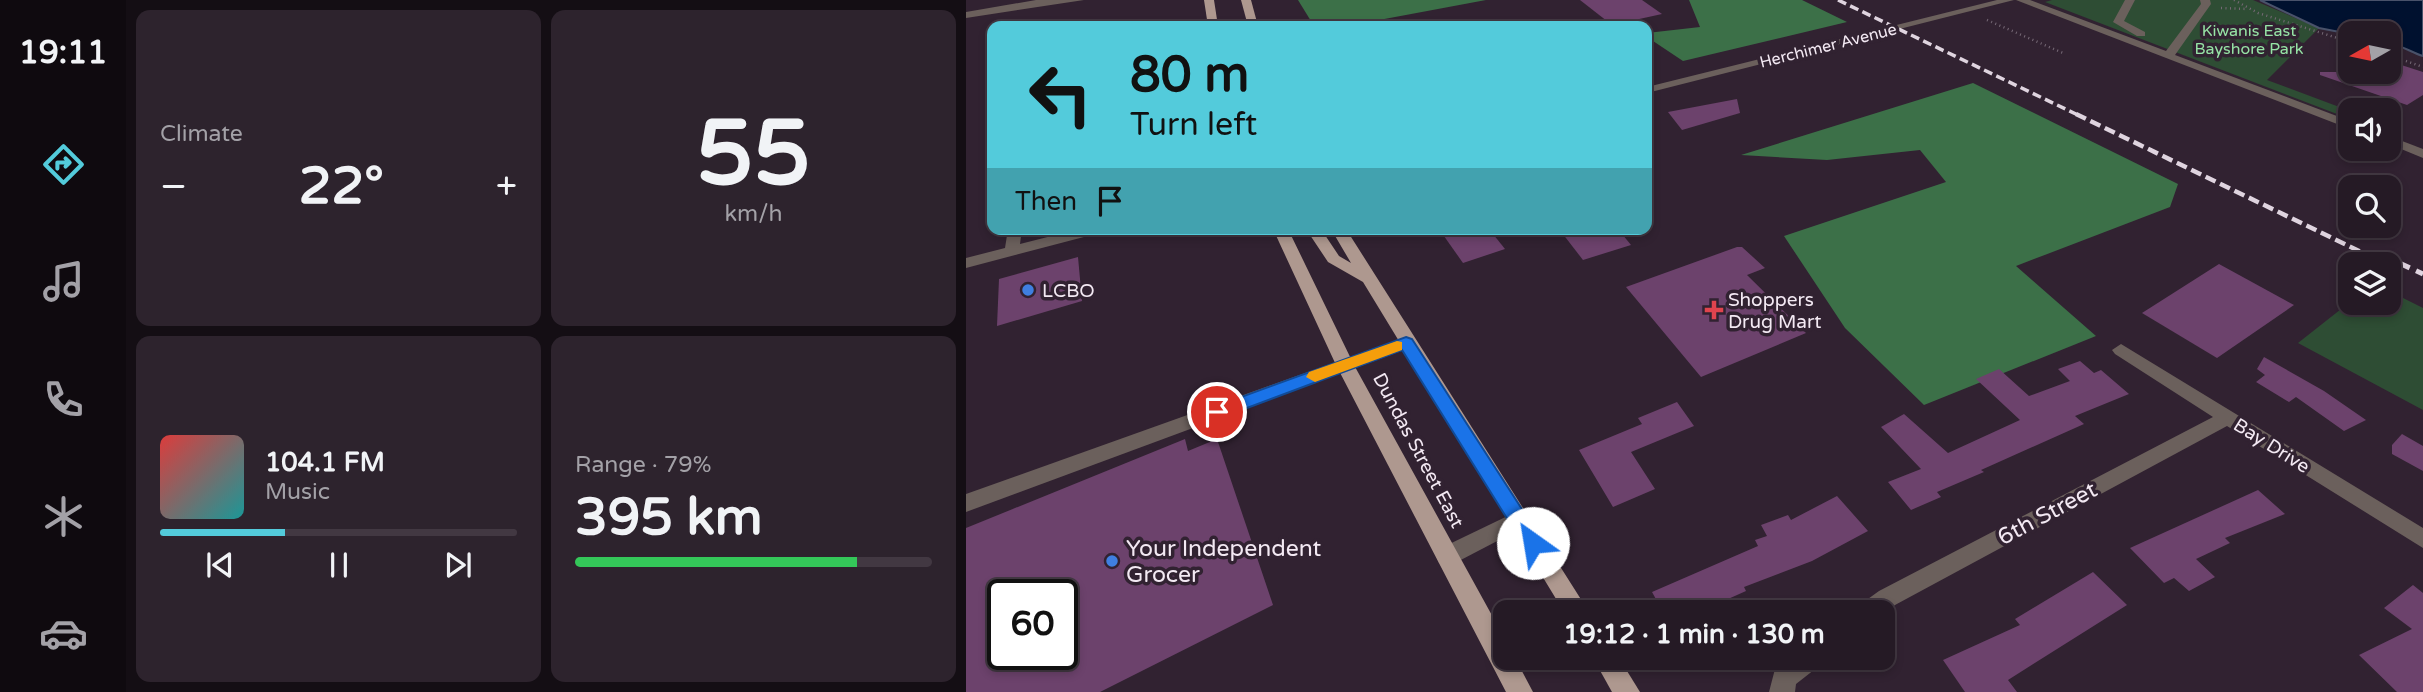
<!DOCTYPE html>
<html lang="en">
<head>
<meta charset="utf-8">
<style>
  :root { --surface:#251a25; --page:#2d232d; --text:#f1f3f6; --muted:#a3a1a7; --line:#423842; --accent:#53cbdb }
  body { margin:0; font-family:"Varela Round",sans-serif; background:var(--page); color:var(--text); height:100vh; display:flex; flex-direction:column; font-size:26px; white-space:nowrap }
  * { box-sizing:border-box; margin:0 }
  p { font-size:23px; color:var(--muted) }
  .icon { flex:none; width:38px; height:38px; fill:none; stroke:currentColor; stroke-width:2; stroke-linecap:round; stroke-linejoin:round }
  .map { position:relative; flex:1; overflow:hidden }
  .details { display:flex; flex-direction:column; gap:10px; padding:10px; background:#140e14; width:840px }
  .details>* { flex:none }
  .guide { position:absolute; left:21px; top:21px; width:665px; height:214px; border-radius:14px; box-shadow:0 4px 10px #0003,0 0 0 2px var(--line); background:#53cbdb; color:#111; overflow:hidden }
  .needle { width:46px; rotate:261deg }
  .buttons { position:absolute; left:1372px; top:21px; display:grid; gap:14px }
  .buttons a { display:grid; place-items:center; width:63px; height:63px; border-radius:14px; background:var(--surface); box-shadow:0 4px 10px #0003,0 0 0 2px var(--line); font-size:35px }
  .speed { position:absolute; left:21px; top:579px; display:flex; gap:14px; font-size:35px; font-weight:700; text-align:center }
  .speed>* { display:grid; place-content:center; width:91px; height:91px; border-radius:50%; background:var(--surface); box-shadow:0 4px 10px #0003,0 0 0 2px var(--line); line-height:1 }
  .speed .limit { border:4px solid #111; border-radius:10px; background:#fff; color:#111 }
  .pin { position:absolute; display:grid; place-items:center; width:60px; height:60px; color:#fff; margin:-30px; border:4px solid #fff; border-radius:50%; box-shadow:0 2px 7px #0007 }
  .me { position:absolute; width:77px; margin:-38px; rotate:328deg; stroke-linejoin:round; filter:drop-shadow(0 0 5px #0008) }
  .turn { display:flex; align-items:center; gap:24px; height:147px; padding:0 28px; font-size:32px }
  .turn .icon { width:91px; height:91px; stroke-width:2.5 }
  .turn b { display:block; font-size:49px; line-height:60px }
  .then { display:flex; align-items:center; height:66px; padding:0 28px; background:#0003; gap:14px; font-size:26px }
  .big { font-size:52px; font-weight:800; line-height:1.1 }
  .details .tile { flex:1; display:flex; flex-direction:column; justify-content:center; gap:10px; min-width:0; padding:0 24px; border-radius:14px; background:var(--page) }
  .details .dial { align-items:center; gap:0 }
  .dial b { font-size:91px; line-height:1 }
  .song { display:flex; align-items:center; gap:21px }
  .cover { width:84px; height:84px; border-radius:10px; background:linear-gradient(135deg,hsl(0 70% 55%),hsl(180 70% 35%)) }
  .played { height:7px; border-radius:4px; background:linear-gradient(90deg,var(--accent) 35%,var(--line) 35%) }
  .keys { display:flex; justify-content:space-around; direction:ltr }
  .heat { display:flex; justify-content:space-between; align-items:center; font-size:38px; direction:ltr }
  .charge { height:10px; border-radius:5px; background:linear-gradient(90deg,#34c759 79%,var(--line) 0) }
  .details .tiles { flex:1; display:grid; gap:10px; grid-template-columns:repeat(2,1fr) }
  .trip { position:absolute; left:527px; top:600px; width:402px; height:70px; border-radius:14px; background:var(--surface); box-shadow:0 4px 10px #0003,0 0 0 2px var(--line); font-weight:800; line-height:70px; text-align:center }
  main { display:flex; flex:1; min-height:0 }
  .dock { display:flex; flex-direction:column; width:126px; justify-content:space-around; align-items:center; background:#0f0a0f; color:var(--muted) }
  .dock .icon { width:49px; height:49px }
  .dock .selected { color:var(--accent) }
  .dock b { font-size:32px; color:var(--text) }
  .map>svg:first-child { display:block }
  .green { fill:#2e4d34 }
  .forest { fill:#3c7048 }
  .water { fill:#00112f; stroke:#49526a; stroke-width:2 }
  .building { fill:#6c426c; fill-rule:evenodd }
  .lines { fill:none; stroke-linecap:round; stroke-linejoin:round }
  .path { stroke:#776a77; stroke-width:2.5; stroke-dasharray:1 3.5; stroke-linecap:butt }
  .minor { fill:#6b605c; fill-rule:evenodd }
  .major { fill:#ae988f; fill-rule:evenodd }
  .rail-far2 { stroke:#dfd4df; stroke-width:3.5; stroke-dasharray:9 4.5; stroke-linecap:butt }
  .rail-far1 { stroke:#dfd4df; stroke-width:4.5; stroke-dasharray:11 5; stroke-linecap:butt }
  .rail { stroke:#dfd4df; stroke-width:5; stroke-dasharray:14 7; stroke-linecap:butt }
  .route { fill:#1a73e8; stroke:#114b97; stroke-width:2 }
  .slow { fill:#f59e0b }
  .shop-dot { fill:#3f7fe0; stroke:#312231; stroke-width:2.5 }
  .health-dot { fill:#e0444e; stroke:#312231; stroke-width:2.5 }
  .labels { text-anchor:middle; stroke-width:7; stroke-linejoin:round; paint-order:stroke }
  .far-park-label { font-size:16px; fill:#96e3a5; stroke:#312231 }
  .far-street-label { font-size:16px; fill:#f3e9f3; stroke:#312231 }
  .poi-label { font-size:19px; fill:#f3e9f3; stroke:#312231; text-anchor:start }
  .street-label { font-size:19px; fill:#f3e9f3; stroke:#312231 }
  .near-street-label { font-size:23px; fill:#f3e9f3; stroke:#312231 }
  .near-poi-label { font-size:23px; fill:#f3e9f3; stroke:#312231; text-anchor:start }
</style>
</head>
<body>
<main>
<nav class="dock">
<b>19:11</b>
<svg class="icon selected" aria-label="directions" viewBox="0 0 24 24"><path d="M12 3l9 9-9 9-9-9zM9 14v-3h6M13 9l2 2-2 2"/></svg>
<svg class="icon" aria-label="music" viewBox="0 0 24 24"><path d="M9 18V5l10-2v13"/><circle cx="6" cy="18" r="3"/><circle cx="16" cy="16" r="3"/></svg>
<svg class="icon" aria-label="phone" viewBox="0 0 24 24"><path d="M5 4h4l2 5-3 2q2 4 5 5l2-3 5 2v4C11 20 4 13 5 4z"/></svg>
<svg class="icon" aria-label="climate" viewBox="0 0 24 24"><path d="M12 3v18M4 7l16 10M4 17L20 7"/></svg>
<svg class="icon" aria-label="car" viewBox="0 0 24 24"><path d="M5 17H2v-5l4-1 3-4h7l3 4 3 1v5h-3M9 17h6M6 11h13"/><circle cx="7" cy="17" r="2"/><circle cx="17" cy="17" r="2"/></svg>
</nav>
<section class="details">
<div class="tiles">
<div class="tile"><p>Climate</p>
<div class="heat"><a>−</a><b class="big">22°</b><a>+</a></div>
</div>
<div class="tile dial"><b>55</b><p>km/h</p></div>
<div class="tile">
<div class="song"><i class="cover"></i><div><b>104.1 FM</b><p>Music</p></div></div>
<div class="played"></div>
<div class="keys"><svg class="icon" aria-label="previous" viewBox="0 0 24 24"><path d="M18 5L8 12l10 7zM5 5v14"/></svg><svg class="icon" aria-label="pause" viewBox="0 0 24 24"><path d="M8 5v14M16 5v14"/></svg><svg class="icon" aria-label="next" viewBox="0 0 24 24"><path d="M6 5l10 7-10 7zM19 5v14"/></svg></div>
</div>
<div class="tile"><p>Range · 79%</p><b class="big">395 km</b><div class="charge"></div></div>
</div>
</section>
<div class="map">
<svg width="1457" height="692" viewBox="0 0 1457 692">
  <rect width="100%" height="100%" fill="#312231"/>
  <g class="green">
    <path d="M1086,0H1287L1353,28L1301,80L1384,111V119L1079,2Z"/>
    <path d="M1423,291L1457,308V410L1332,343L1384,302L1423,303Z"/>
  </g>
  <g class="forest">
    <path d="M332,0H520L381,26H348Z"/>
    <path d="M723,0H836L881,22L717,61L681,37V33L734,27Z"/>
    <path d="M1007,83L1212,184L1204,207L1050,266L1130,336L958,405L879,328L818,236L980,182L954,150L861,160L775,155Z"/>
  </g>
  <path class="water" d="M1294,0H1457V56C1444,52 1436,45 1423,44V33L1384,34L1353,28Z"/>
  <g class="building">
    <path d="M614,0H676L696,14L646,25Z"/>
    <path d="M1426,62L1457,72V95L1441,105L1354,75V72H1423V64Z"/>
    <path d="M771,99L774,113L716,130L702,112Z"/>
    <path d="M473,229H523L539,249L497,263Z"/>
    <path d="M593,229H652L665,245L617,260Z"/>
    <path d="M771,247H776L799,268L781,275L840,333L735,377L660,287Z"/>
    <path d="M112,257L116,301L31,326L33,279Z"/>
    <path d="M1253,264L1328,305L1251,358L1176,313Z"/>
    <path d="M1298,357L1358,391L1400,420L1378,431L1330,397L1323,402L1290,382L1299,375L1291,369Z"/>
    <path d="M1114,361L1128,373L1135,370L1163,394L1109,416L1118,424L1015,470L1018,472L971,492L975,497L945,510L922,482L955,469L915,427L938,414L982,453L1054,420L1010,379L1033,369L1063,396L1104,381L1092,369Z"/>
    <path d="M711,402L728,426L665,452L689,489L647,507L613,450L676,424L672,418Z"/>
    <path d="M1436,434L1457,446V471L1426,454V445Z"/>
    <path d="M219,439L222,451L251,439L307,605L134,692H0V528ZM37,595H96V654H37Z"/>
    <path d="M1292,490L1319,514L1259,538L1264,543L1230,559L1249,577L1223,591L1208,578L1198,583L1164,548Z"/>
    <path d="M871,496L902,531L846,561L778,587L780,591L733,612H697L686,592L792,546L789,540L801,536L795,525L822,515L825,520Z"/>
    <path d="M1127,572L1161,605L1042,680L1051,692H999L977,660L1054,625L1049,619Z"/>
    <path d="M1447,585L1457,593V692H1431L1393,655L1446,629L1418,608Z"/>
  </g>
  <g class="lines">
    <g class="path">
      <path d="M1268,0L1292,13L1384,42"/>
      <path d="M1255,8L1281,9"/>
      <path d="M1021,20L1097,53"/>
      <path d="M1423,55L1457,67"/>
    </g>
    <g class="minor">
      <path d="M70,0H118L0,18V12Z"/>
      <path d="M1031,0H1048L681,93V87Z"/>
      <path d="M1050,0H1064L1200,51L1235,4L1234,0H1244L1245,4L1209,55L1384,121V129Z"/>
      <path d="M1159,0H1169L1158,21L1179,32V36H1171L1147,22Z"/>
      <path d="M286,21L291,24L290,26H267Z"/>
      <path d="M1423,136L1457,149V158L1423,144Z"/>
      <path d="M42,229H56L54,244L113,229H139L137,232L0,268V258L39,248Z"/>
      <path d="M440,337L446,339L449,343L446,347L0,512V494Z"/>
      <path d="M1155,344L1457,528V548L1261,426L929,605L917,615V612H891L895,604L913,591L1247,417L1149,354L1146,350Z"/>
      <path d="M552,511L560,514L563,520L560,526L489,563L481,566L473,563L470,556L473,549Z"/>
      <path d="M824,658H856L853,666L830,684L829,692H803L809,669Z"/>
    </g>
    <g class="major">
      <path d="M238,0H248L252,26H242Z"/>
      <path d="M275,0H285L292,26H282Z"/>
      <path d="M307,229H322L388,365L539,639V658H549L567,692H540L370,365Z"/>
      <path d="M340,229H355L373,256L385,263L365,229H380L623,612H598L397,282L362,262Z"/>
      <path d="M627,658H653L674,692H646Z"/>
    </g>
    <path class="rail-far2" d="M872,0L1114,116"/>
    <g class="rail-far1">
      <path d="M1110,114L1420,264"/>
      <path d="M1413,253L1435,264"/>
    </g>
    <g class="rail">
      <path d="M1416,262L1421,264"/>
      <path d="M1431,262L1457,274"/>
    </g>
  </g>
  <path class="route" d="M440,337L446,339L574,537L577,543L574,549L567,552L560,549L436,350L257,417H245L242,412L245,408Z"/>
  <path class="slow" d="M431,341L436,342V350L349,382L340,377L343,372Z"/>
  <g class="shop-dot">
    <circle cx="62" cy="290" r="7"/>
    <circle cx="146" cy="561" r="7"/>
  </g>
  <path class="health-dot" d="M744.5 299.5h7v7h7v7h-7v7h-7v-7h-7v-7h7z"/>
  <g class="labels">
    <g class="far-park-label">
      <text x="1283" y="36">Kiwanis East<tspan x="1283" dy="18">Bayshore Park</tspan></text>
    </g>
    <g class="far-street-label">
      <text transform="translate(862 45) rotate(-14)" y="6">Herchimer Avenue</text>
    </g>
    <g class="poi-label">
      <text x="76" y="297">LCBO</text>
      <text x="762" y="306">Shoppers<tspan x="762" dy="22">Drug Mart</tspan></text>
    </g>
    <g class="street-label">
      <text transform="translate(1306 445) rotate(32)" y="7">Bay Drive</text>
      <text transform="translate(453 450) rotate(62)" y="7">Dundas Street East</text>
    </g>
    <g class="near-street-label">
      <text transform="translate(1081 513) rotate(-28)" y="8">6th Street</text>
    </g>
    <g class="near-poi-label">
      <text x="160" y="556">Your Independent<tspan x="160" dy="26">Grocer</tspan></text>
    </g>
  </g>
</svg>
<div class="buttons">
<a><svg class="needle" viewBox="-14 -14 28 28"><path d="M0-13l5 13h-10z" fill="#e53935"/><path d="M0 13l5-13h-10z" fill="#a3a1a7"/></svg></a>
<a><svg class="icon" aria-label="sound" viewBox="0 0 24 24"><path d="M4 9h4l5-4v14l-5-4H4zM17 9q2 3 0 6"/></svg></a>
<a><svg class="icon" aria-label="search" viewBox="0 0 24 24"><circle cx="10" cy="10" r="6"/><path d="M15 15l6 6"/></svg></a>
<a><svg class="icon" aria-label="layers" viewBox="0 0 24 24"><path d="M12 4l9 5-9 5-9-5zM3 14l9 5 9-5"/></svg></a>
</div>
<div class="speed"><div class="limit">60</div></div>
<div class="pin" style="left:251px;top:412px;background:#d93025"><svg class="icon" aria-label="arrive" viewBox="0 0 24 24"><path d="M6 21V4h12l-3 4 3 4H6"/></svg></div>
<svg class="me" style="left:567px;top:543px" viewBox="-20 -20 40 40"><circle r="19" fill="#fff"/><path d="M0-13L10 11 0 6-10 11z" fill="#1a73e8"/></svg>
<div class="trip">19:12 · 1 min · 130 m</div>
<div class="guide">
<div class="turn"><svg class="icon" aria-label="left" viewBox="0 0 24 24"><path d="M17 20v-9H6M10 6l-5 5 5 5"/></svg><div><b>80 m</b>Turn left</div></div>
<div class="then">Then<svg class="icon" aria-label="arrive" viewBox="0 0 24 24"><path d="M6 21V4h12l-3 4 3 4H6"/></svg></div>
</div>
</div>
</main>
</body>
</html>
